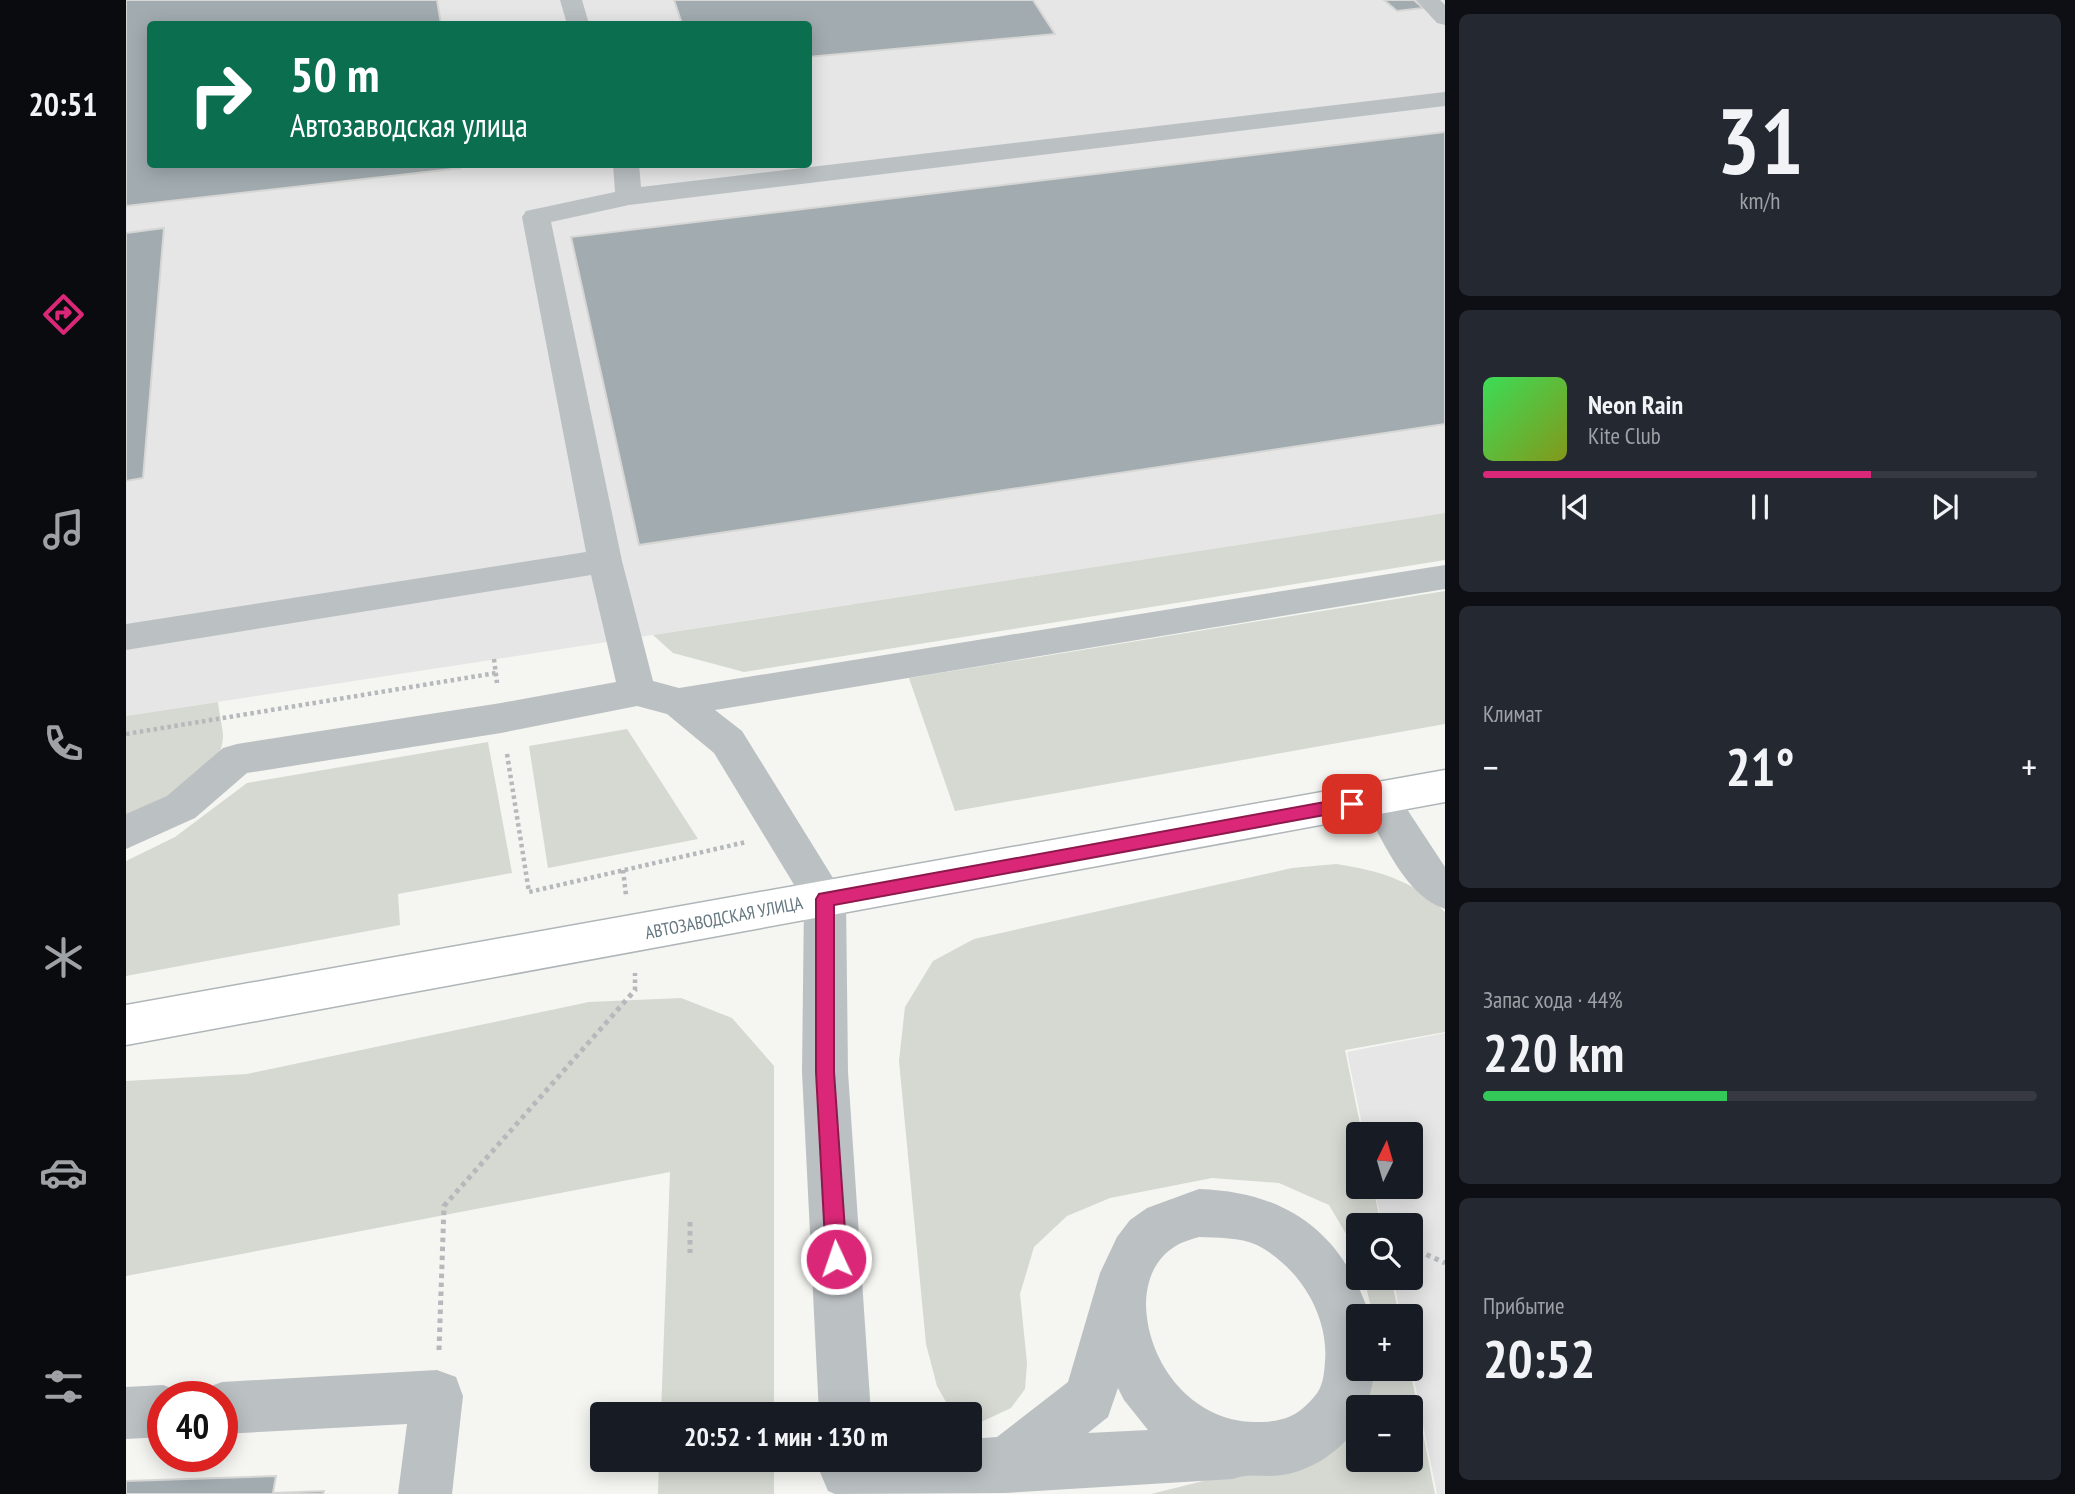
<!DOCTYPE html>
<html lang="ru">
<head>
<meta charset="utf-8">
<style>
  :root { --surface:#171b24; --page:#242831; --text:#f1f3f6; --muted:#9ea1a6; --line:#363941; --accent:#db2777 }
  body { margin:0; font-family:"PT Sans Narrow",sans-serif; background:var(--page); color:var(--text); height:100vh; display:flex; flex-direction:column; font-size:26px; white-space:nowrap }
  * { box-sizing:border-box; margin:0 }
  p { font-size:23px; color:var(--muted) }
  .icon { flex:none; width:38px; height:38px; fill:none; stroke:currentColor; stroke-width:2; stroke-linecap:round; stroke-linejoin:round }
  .map { position:relative; flex:1; overflow:hidden }
  .sheet { display:flex; flex-direction:column; gap:14px; padding:14px; background:#0d0f14; width:630px }
  .sheet>* { flex:none }
  .top-card { position:absolute; left:21px; top:21px; width:665px; height:147px; border-radius:7px; box-shadow:0 4px 18px #0003; background:#0b6e4f; color:#fff; overflow:hidden }
  .needle { width:46px; rotate:5deg }
  .buttons { position:absolute; left:1220px; top:1122px; display:grid; gap:14px }
  .buttons a { display:grid; place-items:center; width:77px; height:77px; border-radius:7px; background:var(--surface); box-shadow:0 4px 18px #0003; font-size:35px }
  .speed { position:absolute; left:21px; top:1381px; display:flex; gap:14px; font-size:35px; font-weight:700; text-align:center }
  .speed>* { display:grid; place-content:center; width:91px; height:91px; border-radius:50%; background:var(--surface); box-shadow:0 4px 18px #0003; line-height:1 }
  .speed .limit { border:10px solid #d22; background:#fff; color:#111 }
  .pin { position:absolute; display:grid; place-items:center; width:60px; height:60px; color:#fff; margin:-30px; border-radius:14px; box-shadow:0 4px 10px #0006 }
  .me { position:absolute; width:77px; margin:-38px; rotate:357deg; stroke-linejoin:round; filter:drop-shadow(0 0 5px #0008) }
  .turn { display:flex; align-items:center; gap:24px; height:147px; padding:0 28px; font-size:32px }
  .turn .icon { width:91px; height:91px; stroke-width:2.5 }
  .turn b { display:block; font-size:49px; line-height:60px }
  .big { font-size:52px; font-weight:600; line-height:1.1 }
  .sheet .card { flex:1; display:flex; flex-direction:column; justify-content:center; gap:10px; min-width:0; padding:0 24px; border-radius:10px; background:var(--page) }
  .sheet .dial { align-items:center; gap:0 }
  .dial b { font-size:91px; line-height:1 }
  .song { display:flex; align-items:center; gap:21px }
  .cover { width:84px; height:84px; border-radius:10px; background:linear-gradient(135deg,hsl(130 70% 55%),hsl(70 70% 35%)) }
  .played { height:7px; border-radius:4px; background:linear-gradient(90deg,var(--accent) 70%,var(--line) 70%) }
  .keys { display:flex; justify-content:space-around; direction:ltr }
  .heat { display:flex; justify-content:space-between; align-items:center; font-size:38px; direction:ltr }
  .charge { height:10px; border-radius:5px; background:linear-gradient(90deg,#34c759 44%,var(--line) 0) }
  .trip { position:absolute; left:464px; top:1402px; width:392px; height:70px; border-radius:7px; background:var(--surface); box-shadow:0 4px 18px #0003; font-weight:600; line-height:70px; text-align:center }
  main { display:flex; flex:1; min-height:0 }
  .menu { display:flex; flex-direction:column; width:126px; justify-content:space-around; align-items:center; background:#090b0e; color:var(--muted) }
  .menu .icon { width:49px; height:49px }
  .menu .selected { color:var(--accent) }
  .menu b { font-size:32px; color:var(--text) }
  .map>svg:first-child { display:block }
  .built { fill:#e5e6e5; fill-rule:evenodd }
  .green { fill:#d5d9d1 }
  .building { fill:#a2acb0; stroke:#d6d6d4; stroke-width:2 }
  .lines { fill:none; stroke-linecap:round; stroke-linejoin:round }
  .major-casing { stroke:#afb5b8; stroke-width:3 }
  .path-far1 { stroke:#b6b9bb; stroke-width:4.5; stroke-dasharray:3.5 3.5; stroke-linecap:butt }
  .path { stroke:#b6b9bb; stroke-width:5; stroke-dasharray:4.5 4.5; stroke-linecap:butt }
  .minor { fill:#bbc0c3; fill-rule:evenodd }
  .major { fill:#fff; fill-rule:evenodd }
  .route { fill:#db2777; stroke:#8e194d; stroke-width:2 }
  .labels { text-anchor:middle; stroke-width:7; stroke-linejoin:round; paint-order:stroke }
  .street-label { font-size:18px; fill:#657781; stroke:#fff }
</style>
</head>
<body>
<main>
<nav class="menu">
<b>20:51</b>
<svg class="icon selected" aria-label="directions" viewBox="0 0 24 24"><path d="M12 3l9 9-9 9-9-9zM9 14v-3h6M13 9l2 2-2 2"/></svg>
<svg class="icon" aria-label="music" viewBox="0 0 24 24"><path d="M9 18V5l10-2v13"/><circle cx="6" cy="18" r="3"/><circle cx="16" cy="16" r="3"/></svg>
<svg class="icon" aria-label="phone" viewBox="0 0 24 24"><path d="M5 4h4l2 5-3 2q2 4 5 5l2-3 5 2v4C11 20 4 13 5 4z"/></svg>
<svg class="icon" aria-label="climate" viewBox="0 0 24 24"><path d="M12 3v18M4 7l16 10M4 17L20 7"/></svg>
<svg class="icon" aria-label="car" viewBox="0 0 24 24"><path d="M5 17H2v-5l4-1 3-4h7l3 4 3 1v5h-3M9 17h6M6 11h13"/><circle cx="7" cy="17" r="2"/><circle cx="17" cy="17" r="2"/></svg>
<svg class="icon" aria-label="filters" viewBox="0 0 24 24"><path d="M4 7h16M4 17h16"/><circle cx="9" cy="7" r="2"/><circle cx="15" cy="17" r="2"/></svg>
</nav>
<div class="map">
<svg width="1319" height="1494" viewBox="0 0 1319 1494">
  <rect width="100%" height="100%" fill="#f5f5f1"/>
  <g class="built">
    <path d="M0,0H1319V513L0,716ZM24,24H682V164H24Z"/>
    <path d="M1319,1033V1494H1311L1285,1364L1284,1316H1275L1267,1278H1284V1225H1256L1248,1187L1284,1186V1134H1238L1221,1052Z"/>
  </g>
  <g class="green">
    <path d="M1319,513V560L618,672L547,653L527,635Z"/>
    <path d="M1319,591V724L829,811L783,678Z"/>
    <path d="M92,702C93,713 96,724 97,735C97,779 32,805 0,823V716Z"/>
    <path d="M501,729L572,839L422,868L403,746Z"/>
    <path d="M362,742L386,873L272,894L274,925L0,976V861L49,837L121,783Z"/>
    <path d="M1210,864C1255,871 1286,880 1319,912V1032L1219,1050L1236,1134H1232V1186L1247,1187L1255,1225H1232V1254L1203,1205L1153,1183L1086,1178L984,1198L941,1216L908,1247L894,1294L901,1363L899,1389L885,1408L855,1422L844,1418V1414L825,1411L811,1386L800,1344L773,1061L779,1007L807,961L848,939L1166,868Z"/>
    <path d="M555,998L606,1018L648,1066V1414H535L544,1172L0,1276V1081L121,1074L463,1002Z"/>
    <path d="M1238,1278H1265L1273,1316H1247Z"/>
    <path d="M1250,1369H1284L1309,1494H1025L1166,1459L1230,1433L1232,1427V1460H1284V1407H1238Z"/>
    <path d="M533,1460H648V1494H532Z"/>
  </g>
  <g class="building">
    <path d="M0,0H311L315,24H24V164H335V168L0,206Z"/>
    <path d="M548,0H907L929,34L682,57V24H556Z"/>
    <path d="M1258,0H1288L1297,8L1271,11Z"/>
    <path d="M1319,132V424L513,545L445,237Z"/>
    <path d="M38,228L17,478L0,481V233Z"/>
    <path d="M150,1476L147,1493L198,1491L197,1494H0V1481Z"/>
  </g>
  <g class="lines">
    <g class="major-casing">
      <path id="major" d="M1319,770V802L0,1045V1005Z"/>
    </g>
    <g class="path-far1">
      <path d="M368,659L371,683"/>
      <path d="M0,734L370,673"/>
      <path d="M381,754L403,892L620,842"/>
      <path d="M497,870L500,895"/>
      <path d="M509,990V973"/>
    </g>
    <g class="path">
      <path d="M564,1222V1253"/>
      <path d="M1284,1247L1319,1263"/>
      <path d="M313,1350L318,1206L510,989"/>
    </g>
    <g class="minor">
      <path d="M434,0H456L463,24H441Z"/>
      <path d="M1290,0H1314L1319,5V25L1311,23Z"/>
      <path d="M1319,92V106L503,205L425,222L496,561L527,681L553,688L1319,565V589L589,710L616,731L720,899L722,1072L745,1414H693L676,1072L678,901L588,753L541,714L511,706L375,733L121,773L69,818L0,849V814L41,796L97,748L111,744L375,703L490,682L465,575L0,650V624L460,552L396,217L400,211L489,192L487,164H513L515,187Z"/>
      <path d="M1253,783L1267,788L1319,867V909C1279,895 1260,845 1239,810L1233,799L1239,788Z"/>
      <path d="M1073,1189C1161,1192 1216,1232 1244,1316H1232V1368H1250L1241,1407H1232V1426C1212,1454 1180,1475 1145,1476C1131,1476 1119,1474 1107,1479L878,1493L709,1494L702,1491L694,1472L699,1460H844V1439L871,1437L942,1382L974,1273L991,1237L1004,1220L1021,1208ZM1073,1237C1091,1238 1114,1237 1131,1245C1173,1267 1203,1315 1199,1362C1198,1375 1197,1387 1188,1397C1170,1418 1156,1422 1128,1422C1067,1421 1022,1365 1020,1306C1020,1280 1029,1257 1053,1244C1059,1241 1066,1239 1073,1237ZM992,1388L998,1400L1022,1430L962,1433L982,1417Z"/>
      <path d="M311,1370L330,1377L337,1396L326,1494H272L281,1424L96,1434V1396H74L77,1389L96,1382Z"/>
      <path d="M37,1385L56,1392L57,1396H37V1437L0,1439V1387Z"/>
    </g>
    <use href="#major" class="major"/>
  </g>
  <path class="route" d="M1226,797L1232,799L1234,804L1232,808L1226,810L708,905V1072L721,1259L718,1267L710,1270L703,1267L700,1259L690,1072V899L693,894Z"/>
  <g class="labels">
    <g class="street-label">
      <text transform="translate(598 918) rotate(-11)" y="6">АВТОЗАВОДСКАЯ УЛИЦА</text>
    </g>
  </g>
</svg>
<div class="buttons">
<a><svg class="needle" viewBox="-14 -14 28 28"><path d="M0-13l5 13h-10z" fill="#e53935"/><path d="M0 13l5-13h-10z" fill="#9ea1a6"/></svg></a>
<a><svg class="icon" aria-label="search" viewBox="0 0 24 24"><circle cx="10" cy="10" r="6"/><path d="M15 15l6 6"/></svg></a>
<a>+</a>
<a>−</a>
</div>
<div class="speed"><div class="limit">40</div></div>
<div class="pin" style="left:1226px;top:804px;background:#d93025"><svg class="icon" aria-label="arrive" viewBox="0 0 24 24"><path d="M6 21V4h12l-3 4 3 4H6"/></svg></div>
<svg class="me" style="left:710px;top:1259px" viewBox="-20 -20 40 40"><circle r="17" fill="#db2777" stroke="#fff" stroke-width="3"/><path d="M0-11L8 9 0 5-8 9z" fill="#fff"/></svg>
<div class="trip">20:52 · 1 мин · 130 m</div>
<div class="top-card">
<div class="turn"><svg class="icon" aria-label="right" viewBox="0 0 24 24"><path d="M7 20v-9h11M14 6l5 5-5 5"/></svg><div><b>50 m</b>Автозаводская улица</div></div>
</div>
</div>
<section class="sheet">
<div class="card dial"><b>31</b><p>km/h</p></div>
<div class="card">
<div class="song"><i class="cover"></i><div><b>Neon Rain</b><p>Kite Club</p></div></div>
<div class="played"></div>
<div class="keys"><svg class="icon" aria-label="previous" viewBox="0 0 24 24"><path d="M18 5L8 12l10 7zM5 5v14"/></svg><svg class="icon" aria-label="pause" viewBox="0 0 24 24"><path d="M8 5v14M16 5v14"/></svg><svg class="icon" aria-label="next" viewBox="0 0 24 24"><path d="M6 5l10 7-10 7zM19 5v14"/></svg></div>
</div>
<div class="card"><p>Климат</p>
<div class="heat"><a>−</a><b class="big">21°</b><a>+</a></div>
</div>
<div class="card"><p>Запас хода · 44%</p><b class="big">220 km</b><div class="charge"></div></div>
<div class="card"><p>Прибытие</p><b class="big">20:52</b></div>
</section>
</main>
</body>
</html>
